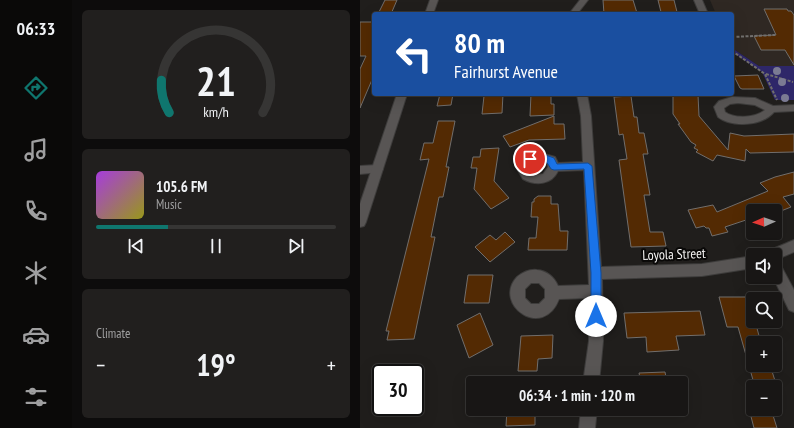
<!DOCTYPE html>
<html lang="en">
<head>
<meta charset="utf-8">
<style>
  :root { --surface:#181615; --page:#211f1e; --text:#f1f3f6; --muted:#9f9fa0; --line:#363534; --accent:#0f766e }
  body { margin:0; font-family:"PT Sans Narrow",sans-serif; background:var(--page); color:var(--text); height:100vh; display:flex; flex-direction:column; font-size:15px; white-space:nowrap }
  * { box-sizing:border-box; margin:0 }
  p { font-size:13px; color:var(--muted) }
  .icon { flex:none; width:22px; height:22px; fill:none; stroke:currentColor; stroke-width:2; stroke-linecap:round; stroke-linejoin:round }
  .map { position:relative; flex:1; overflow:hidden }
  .sheet { display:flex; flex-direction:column; gap:10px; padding:10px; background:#0d0c0c; width:288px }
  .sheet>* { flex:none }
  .banner { position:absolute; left:12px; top:12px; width:362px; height:84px; border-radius:4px; box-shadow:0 4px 16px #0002,0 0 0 1px var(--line); background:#1a4fa0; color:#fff; overflow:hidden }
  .needle { width:26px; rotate:268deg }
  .controls { position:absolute; left:386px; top:204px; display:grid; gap:8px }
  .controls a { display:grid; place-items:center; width:36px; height:36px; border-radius:4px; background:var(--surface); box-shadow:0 4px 16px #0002,0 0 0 1px var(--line); font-size:20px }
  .speed { position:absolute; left:12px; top:364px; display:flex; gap:8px; font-size:20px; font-weight:700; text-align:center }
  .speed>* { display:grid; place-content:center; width:52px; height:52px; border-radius:50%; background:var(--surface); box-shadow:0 4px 16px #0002,0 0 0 1px var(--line); line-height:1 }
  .speed .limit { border:2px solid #111; border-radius:6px; background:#fff; color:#111 }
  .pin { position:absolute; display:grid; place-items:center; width:34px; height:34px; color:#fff; margin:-17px; border:2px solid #fff; border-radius:50%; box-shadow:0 1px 4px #0007 }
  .me { position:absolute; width:44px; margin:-22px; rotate:0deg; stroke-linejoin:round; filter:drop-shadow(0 0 3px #0008) }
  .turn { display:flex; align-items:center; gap:14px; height:84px; padding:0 16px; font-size:18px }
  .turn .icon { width:52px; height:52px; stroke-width:2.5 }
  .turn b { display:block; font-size:28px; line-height:34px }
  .big { font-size:30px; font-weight:700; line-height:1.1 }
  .sheet .tile { flex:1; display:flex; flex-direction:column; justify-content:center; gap:6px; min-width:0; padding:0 14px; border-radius:6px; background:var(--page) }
  .sheet .dial { align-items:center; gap:0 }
  .dial svg { height:104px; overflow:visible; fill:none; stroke:var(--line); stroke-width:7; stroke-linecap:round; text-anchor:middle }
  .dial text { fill:var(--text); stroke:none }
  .song { display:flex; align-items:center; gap:12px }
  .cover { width:48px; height:48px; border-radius:6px; background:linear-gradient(135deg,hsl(280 70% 55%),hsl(60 70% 35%)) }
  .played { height:4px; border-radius:2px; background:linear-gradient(90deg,var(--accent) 30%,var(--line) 30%) }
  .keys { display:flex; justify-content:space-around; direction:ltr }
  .heat { display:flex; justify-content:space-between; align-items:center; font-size:22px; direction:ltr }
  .trip { position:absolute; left:106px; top:376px; width:222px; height:40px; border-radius:4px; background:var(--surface); box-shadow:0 4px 16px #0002,0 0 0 1px var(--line); font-weight:700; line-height:40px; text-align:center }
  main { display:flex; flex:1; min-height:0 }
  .dock { display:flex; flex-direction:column; width:72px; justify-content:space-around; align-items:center; background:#0a0908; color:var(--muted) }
  .dock .icon { width:28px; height:28px }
  .dock .current { color:var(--accent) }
  .dock b { font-size:18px; color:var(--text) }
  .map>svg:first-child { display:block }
  .built { fill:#2f2823 }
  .green { fill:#2e2769 }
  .building { fill:#532a03; stroke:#716e6c }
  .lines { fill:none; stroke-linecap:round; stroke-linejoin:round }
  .street-casing { stroke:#3d3c3b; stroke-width:2 }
  .secondary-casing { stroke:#3d3c3b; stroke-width:2 }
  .path { stroke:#716f6d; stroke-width:2; stroke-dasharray:3 1.5; stroke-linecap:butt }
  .street { fill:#585554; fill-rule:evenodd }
  .secondary { fill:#585554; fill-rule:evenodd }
  .tree { fill:#7b7b93 }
  .route { fill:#1a73e8; stroke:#114b97 }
  .labels { text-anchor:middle; stroke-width:4; stroke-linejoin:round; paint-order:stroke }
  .street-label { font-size:14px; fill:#f6f4f3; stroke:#090807 }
</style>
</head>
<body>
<main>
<nav class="dock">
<b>06:33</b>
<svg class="icon current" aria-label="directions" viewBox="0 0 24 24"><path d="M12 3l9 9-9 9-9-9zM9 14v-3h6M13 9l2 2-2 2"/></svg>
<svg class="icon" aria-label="music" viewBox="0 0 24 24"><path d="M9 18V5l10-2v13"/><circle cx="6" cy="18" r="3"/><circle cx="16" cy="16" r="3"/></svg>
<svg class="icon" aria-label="phone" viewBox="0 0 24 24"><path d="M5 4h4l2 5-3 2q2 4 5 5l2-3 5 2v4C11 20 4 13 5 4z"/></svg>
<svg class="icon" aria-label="climate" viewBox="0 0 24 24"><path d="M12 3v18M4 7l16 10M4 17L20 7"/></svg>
<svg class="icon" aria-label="car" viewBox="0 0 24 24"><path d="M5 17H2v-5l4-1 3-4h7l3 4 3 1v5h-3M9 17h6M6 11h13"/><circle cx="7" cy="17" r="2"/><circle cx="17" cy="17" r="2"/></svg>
<svg class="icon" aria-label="filters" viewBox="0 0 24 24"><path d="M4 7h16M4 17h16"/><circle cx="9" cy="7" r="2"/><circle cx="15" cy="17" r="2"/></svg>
</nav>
<section class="sheet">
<div class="tile dial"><svg viewBox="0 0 100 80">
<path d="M14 69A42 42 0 1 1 86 69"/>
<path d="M14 69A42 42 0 0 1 8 44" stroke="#0f766e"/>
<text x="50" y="56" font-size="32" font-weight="700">21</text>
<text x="50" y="72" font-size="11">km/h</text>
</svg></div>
<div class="tile">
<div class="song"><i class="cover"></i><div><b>105.6 FM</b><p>Music</p></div></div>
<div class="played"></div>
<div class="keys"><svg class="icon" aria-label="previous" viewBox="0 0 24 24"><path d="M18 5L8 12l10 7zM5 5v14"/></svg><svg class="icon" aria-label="pause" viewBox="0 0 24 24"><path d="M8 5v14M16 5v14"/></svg><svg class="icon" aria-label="next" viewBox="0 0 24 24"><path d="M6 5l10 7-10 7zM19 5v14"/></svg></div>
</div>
<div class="tile"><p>Climate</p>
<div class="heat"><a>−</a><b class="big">19°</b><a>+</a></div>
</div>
</section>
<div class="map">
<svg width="434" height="428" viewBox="0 0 434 428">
  <rect width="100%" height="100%" fill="#201e1c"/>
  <path class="built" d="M350,0H434V66H399L372,48V14H356Z"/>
  <path class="green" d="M372,48L399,66H434V100H415L402,72L372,52Z"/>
  <g class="building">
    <path d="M25,0H37L31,14H18Z"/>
    <path d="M243,0H273L277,13L244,14Z"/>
    <path d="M298,0H314L317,12H301Z"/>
    <path d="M404,9H427L428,11H431L434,15V65L425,50H401L394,36L416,35Z"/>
    <path d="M0,22H14V75L0,108V69L6,56H0Z"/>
    <path d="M398,75L404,89H382L380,88L374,76Z"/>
    <path d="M80,94H93L91,105L77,106Z"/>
    <path d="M143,94L142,113L122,114L124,96Z"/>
    <path d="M171,94H191V104H194V115L170,116Z"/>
    <path d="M338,95L339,116L368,150L370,133L384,136L434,134V152L390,153L386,149L385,161L357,155L353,161L336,152L338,150L334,148L336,145L331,142L318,124H320L313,114V96Z"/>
    <path d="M271,96L274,117H277L279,133H284L288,154H283L290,195H284L290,232H303L306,246L271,247L259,160L267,159L263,134L259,135L254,97Z"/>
    <path d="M194,116V124H204L205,139L169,140L150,147L143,136Z"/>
    <path d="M78,121H95L86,167H89L83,197H79L71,237H75L54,339L27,340L29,331H26L69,159L60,160L64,143H73Z"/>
    <path d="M139,148L134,181L149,198L131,209L114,189L117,168H111L113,157H120L121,149Z"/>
    <path d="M434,172V194L423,197L431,207L421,211H393V229L386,220L365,227L368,232L352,236L349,228H346L344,226L336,228L328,210L353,205L357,212L408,191L400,183L415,177Z"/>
    <path d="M178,196H191V204H198L200,231H208L207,250H168L169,238H176L178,217H171L172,202H174V199Z"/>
    <path d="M145,232L155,242L130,262L115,247L130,235L136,240Z"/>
    <path d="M108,275H133L129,303H104Z"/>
    <path d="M359,297H393V321H395L401,343H393V365H410L417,387H395L378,327H367Z"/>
    <path d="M340,311L345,335L316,336L319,350L287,352L286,337L267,338L264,313Z"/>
    <path d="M120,313L133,345L109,358L97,325Z"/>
    <path d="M193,335L192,358L178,359L177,371H158L161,336Z"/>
    <path d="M305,372L307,383H281L279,373Z"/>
    <path d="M147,409H175V425L146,426Z"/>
    <path d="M389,409H411L417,428H394Z"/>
  </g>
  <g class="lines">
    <g class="street-casing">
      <g id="street">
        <path d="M220,0H228L217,14H209Z"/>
        <path d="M334,0H342L348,14H340Z"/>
        <path d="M151,12H201L205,14H150Z"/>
        <path d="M217,94H227L231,116L241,267L342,264L393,256V268L342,276L242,279L243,341L239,383H223L229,341V298L199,299C183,341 132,304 157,277C162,273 170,269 177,270C187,271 194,277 198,286L229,285L224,170L198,171C191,185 176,186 163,179L157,169L162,159L178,152L195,157L198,163L223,162L221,116ZM179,160L187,163L188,167L183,174L174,175L169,169L170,165ZM171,283H179L185,289V298L179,304H171L165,298V289Z"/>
        <path d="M372,97L395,98L413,106L434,105V111L414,112C402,126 372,128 358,117L354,107L359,101ZM378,103L395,105L405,110C396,118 374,119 365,112L364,108L370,104Z"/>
        <path d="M17,165L21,166L23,169L21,172L0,174V166Z"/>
        <path d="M434,240V252L415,260V255H407L408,251Z"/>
        <path d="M415,262L420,264L434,290V312L429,310L413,277H415Z"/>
        <path d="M221,409H237L235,428H219Z"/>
      </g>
    </g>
    <g class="secondary-casing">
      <g id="secondary">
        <path d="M70,0H78L73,14H65Z"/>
        <path d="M37,94H47L6,222L4,226L0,227V204Z"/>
      </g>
    </g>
    <g class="path">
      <path d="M372,37L415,35"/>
      <path d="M372,51L405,74L417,100"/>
      <path d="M406,74L433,82"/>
    </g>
    <use href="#street" class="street"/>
    <use href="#secondary" class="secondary"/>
  </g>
  <g class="tree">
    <circle cx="417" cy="71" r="4"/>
    <circle cx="422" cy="82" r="4"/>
    <circle cx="425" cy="98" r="4"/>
  </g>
  <path class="route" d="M183,154L194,158L197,164L228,163L232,166L241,273V316L240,320L236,321L232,320L231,316V273L224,169L194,170L191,169C185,158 182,160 170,162L166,159L170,156Z"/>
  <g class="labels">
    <g class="street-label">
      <text transform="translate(314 254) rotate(-2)" y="5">Loyola Street</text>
    </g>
  </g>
</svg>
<div class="controls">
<a><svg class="needle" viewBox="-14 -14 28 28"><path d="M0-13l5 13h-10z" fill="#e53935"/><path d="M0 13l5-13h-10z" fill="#9f9fa0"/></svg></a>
<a><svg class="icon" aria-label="sound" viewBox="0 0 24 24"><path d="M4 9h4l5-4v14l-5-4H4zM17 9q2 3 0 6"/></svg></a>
<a><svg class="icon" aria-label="search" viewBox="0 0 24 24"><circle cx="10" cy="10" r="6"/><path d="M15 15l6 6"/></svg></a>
<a>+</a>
<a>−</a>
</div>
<div class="speed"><div class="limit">30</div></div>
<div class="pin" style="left:170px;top:159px;background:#d93025"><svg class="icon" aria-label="arrive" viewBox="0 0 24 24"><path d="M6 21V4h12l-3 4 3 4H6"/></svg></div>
<svg class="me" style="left:236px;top:316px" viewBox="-20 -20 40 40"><circle r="19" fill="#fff"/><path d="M0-13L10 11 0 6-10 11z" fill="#1a73e8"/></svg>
<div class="trip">06:34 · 1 min · 120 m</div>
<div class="banner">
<div class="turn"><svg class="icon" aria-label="left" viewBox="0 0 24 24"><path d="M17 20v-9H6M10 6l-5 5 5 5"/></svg><div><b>80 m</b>Fairhurst Avenue</div></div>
</div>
</div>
</main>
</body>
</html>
